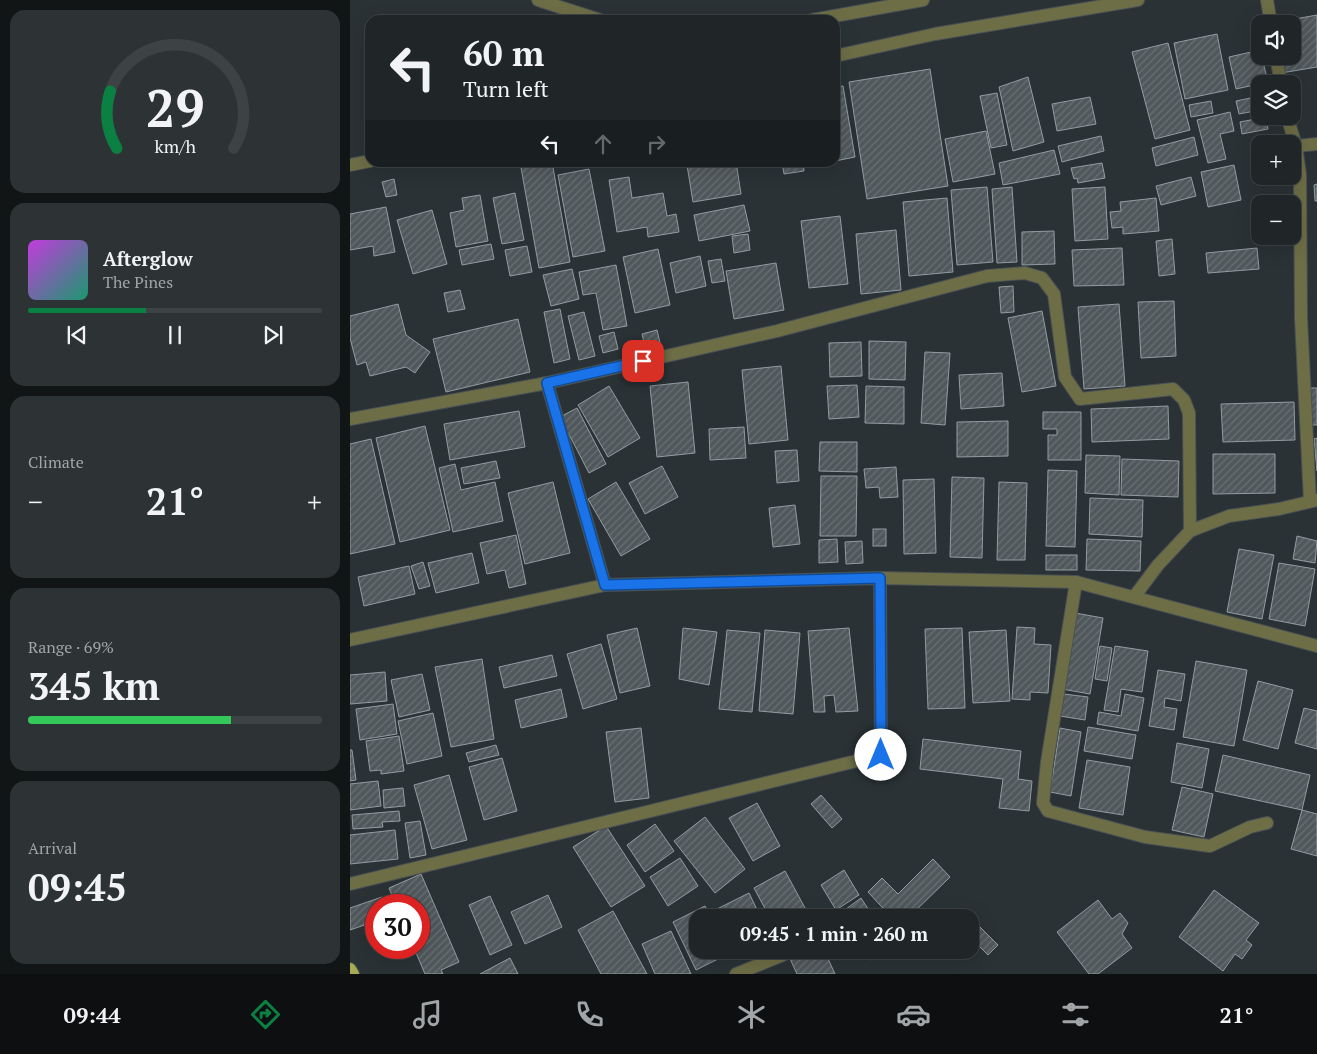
<!DOCTYPE html>
<html lang="en">
<head>
<meta charset="utf-8">
<style>
  :root { --surface:#202628; --page:#2d3234; --text:#f1f3f6; --muted:#a2a5a8; --line:#3d4345; --accent:#0b8043 }
  body { margin:0; font-family:"PT Serif",serif; background:var(--page); color:var(--text); height:100vh; display:flex; flex-direction:column; font-size:19px; white-space:nowrap }
  * { box-sizing:border-box; margin:0 }
  p { font-size:16px; color:var(--muted) }
  .icon { flex:none; width:28px; height:28px; fill:none; stroke:currentColor; stroke-width:2; stroke-linecap:round; stroke-linejoin:round }
  .map { position:relative; flex:1; overflow:hidden }
  .sheet { display:flex; flex-direction:column; gap:10px; padding:10px; background:#121516; width:350px }
  .sheet>* { flex:none }
  .hud { position:absolute; left:15px; top:15px; width:475px; height:152px; border-radius:15px; box-shadow:0 5px 20px #0002,0 0 0 1px var(--line); background:#202628; color:var(--text); overflow:hidden }
  .fabs { position:absolute; left:901px; top:15px; display:grid; gap:10px }
  .fabs a { display:grid; place-items:center; width:50px; height:50px; border-radius:10px; background:var(--surface); box-shadow:0 5px 20px #0002,0 0 0 1px var(--line); font-size:25px }
  .speed { position:absolute; left:15px; top:894px; display:flex; gap:10px; font-size:25px; font-weight:700; text-align:center }
  .speed>* { display:grid; place-content:center; width:65px; height:65px; border-radius:50%; background:var(--surface); box-shadow:0 5px 20px #0002,0 0 0 1px var(--line); line-height:1 }
  .speed .limit { border:8px solid #d22; background:#fff; color:#111 }
  .pin { position:absolute; display:grid; place-items:center; width:42px; height:42px; color:#fff; margin:-21px; border-radius:10px; box-shadow:0 2px 8px #0006 }
  .me { position:absolute; width:55px; margin:-28px; rotate:0deg; stroke-linejoin:round; filter:drop-shadow(0 0 4px #0008) }
  .turn { display:flex; align-items:center; gap:18px; height:105px; padding:0 15px; font-size:22px }
  .turn .icon { width:65px; height:65px; stroke-width:2.5 }
  .turn b { display:block; font-size:35px; line-height:42px }
  .lanes { display:flex; align-items:center; height:48px; padding:0 15px; background:#0003; justify-content:center; gap:25px; direction:ltr }
  .lanes .off { opacity:.35 }
  .big { font-size:38px; font-weight:600; line-height:1.1 }
  .sheet .card { flex:1; display:flex; flex-direction:column; justify-content:center; gap:8px; min-width:0; padding:0 18px; border-radius:15px; background:var(--page) }
  .sheet .dial { align-items:center; gap:0 }
  .dial svg { height:130px; overflow:visible; fill:none; stroke:var(--line); stroke-width:7; stroke-linecap:round; text-anchor:middle }
  .dial text { fill:var(--text); stroke:none }
  .song { display:flex; align-items:center; gap:15px }
  .cover { width:60px; height:60px; border-radius:8px; background:linear-gradient(135deg,hsl(290 70% 55%),hsl(160 70% 35%)) }
  .played { height:5px; border-radius:2px; background:linear-gradient(90deg,var(--accent) 40%,var(--line) 40%) }
  .keys { display:flex; justify-content:space-around; direction:ltr }
  .heat { display:flex; justify-content:space-between; align-items:center; font-size:28px; direction:ltr }
  .charge { height:8px; border-radius:4px; background:linear-gradient(90deg,#34c759 69%,var(--line) 0) }
  .trip { position:absolute; left:339px; top:909px; width:290px; height:50px; border-radius:15px; background:var(--surface); box-shadow:0 5px 20px #0002,0 0 0 1px var(--line); font-weight:600; line-height:50px; text-align:center }
  .menu { display:flex; height:80px; justify-content:space-around; align-items:center; background:#0d0f10; color:var(--muted) }
  .menu .icon { width:35px; height:35px }
  .menu .selected { color:var(--accent) }
  .menu b { font-size:22px; color:var(--text) }
  main { display:flex; flex:1; min-height:0 }
  .map>svg:first-child { display:block }
  .building { fill:url(#building-hatch); stroke:#939ca1 }
  .lines { fill:none; stroke-linecap:round; stroke-linejoin:round }
  .minor-casing { stroke:#495054; stroke-width:14 }
  .major-casing { stroke:#495054; stroke-width:14 }
  .minor { stroke:#6d6e46; stroke-width:12 }
  .major { stroke:#a9ab54; stroke-width:12 }
  .route-casing { stroke:#114b97; stroke-width:12 }
  .route { stroke:#1a73e8; stroke-width:9 }
</style>
</head>
<body>
<main>
<section class="sheet">
<div class="card dial"><svg viewBox="0 0 100 80">
<path d="M14 69A42 42 0 1 1 86 69"/>
<path d="M14 69A42 42 0 0 1 10 34" stroke="#0b8043"/>
<text x="50" y="56" font-size="32" font-weight="700">29</text>
<text x="50" y="72" font-size="11">km/h</text>
</svg></div>
<div class="card">
<div class="song"><i class="cover"></i><div><b>Afterglow</b><p>The Pines</p></div></div>
<div class="played"></div>
<div class="keys"><svg class="icon" aria-label="previous" viewBox="0 0 24 24"><path d="M18 5L8 12l10 7zM5 5v14"/></svg><svg class="icon" aria-label="pause" viewBox="0 0 24 24"><path d="M8 5v14M16 5v14"/></svg><svg class="icon" aria-label="next" viewBox="0 0 24 24"><path d="M6 5l10 7-10 7zM19 5v14"/></svg></div>
</div>
<div class="card"><p>Climate</p>
<div class="heat"><a>−</a><b class="big">21°</b><a>+</a></div>
</div>
<div class="card"><p>Range · 69%</p><b class="big">345 km</b><div class="charge"></div></div>
<div class="card"><p>Arrival</p><b class="big">09:45</b></div>
</section>
<div class="map">
<svg width="967" height="974" viewBox="0 0 967 974">
  <defs>
    <pattern id="building-hatch" width="6" height="6" patternUnits="userSpaceOnUse" patternTransform="scale(1.25)"><rect width="6" height="6" fill="#50585c"/><path d="M-1 1l2-2M0 6l6-6M5 7l2-2" fill="none" stroke="#697074"/></pattern>
  </defs>
  <rect width="100%" height="100%" fill="#2a3236"/>
  <g class="building">
    <path d="M967,15V67L931,73L929,56H942V24L923,23Z"/>
    <path d="M867,34L878,90L835,99L824,43Z"/>
    <path d="M818,43L840,130L805,139L782,52Z"/>
    <path d="M910,50L918,82L886,89L879,57Z"/>
    <path d="M580,69L598,186L517,199L499,82Z"/>
    <path d="M678,77L694,142L663,151L649,87Z"/>
    <path d="M493,86L505,157L485,161V87Z"/>
    <path d="M647,93L657,145L641,148L630,96Z"/>
    <path d="M910,96V110L889,114L886,101Z"/>
    <path d="M740,97L746,124L707,131L702,104Z"/>
    <path d="M861,101L863,113L841,117L839,105Z"/>
    <path d="M880,112L884,131L870,134L876,159L858,163L847,120Z"/>
    <path d="M916,117L918,129L892,134L890,122Z"/>
    <path d="M636,131L645,174L603,182L595,139Z"/>
    <path d="M751,136L754,151L712,162L708,146Z"/>
    <path d="M844,137L848,155L806,166L802,148Z"/>
    <path d="M704,150L710,174L653,185L649,163Z"/>
    <path d="M170,162H202L220,262L189,268Z"/>
    <path d="M350,162H386L391,194L343,202L337,165Z"/>
    <path d="M432,162H453L454,171L434,174Z"/>
    <path d="M752,163L755,178L728,183L727,178L724,179L721,168Z"/>
    <path d="M884,165L891,200L858,207L851,172Z"/>
    <path d="M239,169L255,251L223,257L208,175Z"/>
    <path d="M279,177L282,198L313,193L317,216L326,214L329,232L298,237L297,227L267,232L259,180Z"/>
    <path d="M841,177L846,196L811,205L806,186Z"/>
    <path d="M44,179L47,195L36,197L32,182Z"/>
    <path d="M967,184V201H965L964,185Z"/>
    <path d="M637,187L643,262L607,265L601,190Z"/>
    <path d="M662,187L667,262L647,263L642,189Z"/>
    <path d="M755,187L758,239L725,241L722,189Z"/>
    <path d="M165,193L174,240L152,244L143,198Z"/>
    <path d="M130,195L138,241L106,247L100,213L114,210L112,198Z"/>
    <path d="M597,198L603,272L559,276L553,202Z"/>
    <path d="M806,198L809,231L773,234V227L762,228L760,212L771,211L770,202Z"/>
    <path d="M394,205L400,231L349,241L344,215Z"/>
    <path d="M36,207L45,252L24,256L23,246L0,250V214Z"/>
    <path d="M82,210L97,264L63,274L47,220Z"/>
    <path d="M490,216L498,284L459,288L451,221Z"/>
    <path d="M944,218L946,241L910,244L908,222L910,221V236H942Z"/>
    <path d="M546,230L551,290L511,294L506,234Z"/>
    <path d="M704,231L705,264L672,265V232Z"/>
    <path d="M398,234L400,250L384,253L382,236Z"/>
    <path d="M822,239L825,274L809,276L806,241Z"/>
    <path d="M141,244L144,259L112,265L109,250Z"/>
    <path d="M177,246L182,272L160,276L155,250Z"/>
    <path d="M772,248L774,285L724,286L722,250Z"/>
    <path d="M907,248L909,269L858,273L856,253Z"/>
    <path d="M308,249L320,305L285,313L273,257Z"/>
    <path d="M350,256L356,286L326,293L320,263Z"/>
    <path d="M371,259L375,281L362,283L358,261Z"/>
    <path d="M426,263L434,310L384,319L376,271Z"/>
    <path d="M266,265L277,326L253,330L246,293L233,295L229,272Z"/>
    <path d="M222,269L229,299L201,306L193,275Z"/>
    <path d="M663,286L664,312L651,313L649,287Z"/>
    <path d="M110,290L115,309L98,312L94,293Z"/>
    <path d="M824,301L826,356L791,358L788,302Z"/>
    <path d="M48,304L56,335L80,352L65,373L56,367L20,376L16,362L7,365L0,338V316Z"/>
    <path d="M769,304L775,386L734,389L728,307Z"/>
    <path d="M210,309L220,359L204,363L194,312Z"/>
    <path d="M692,311L706,386L672,392L658,318Z"/>
    <path d="M234,312L245,356L229,360L218,316Z"/>
    <path d="M168,319L180,372L96,392L83,339Z"/>
    <path d="M307,330L311,347L296,351L292,334Z"/>
    <path d="M264,332L268,349L253,353L249,336Z"/>
    <path d="M519,341L556,342L555,380L519,379Z"/>
    <path d="M511,342L512,376L480,377L479,343Z"/>
    <path d="M575,352L600,353L595,425L571,423Z"/>
    <path d="M431,366L438,440L399,444L392,370Z"/>
    <path d="M652,373L654,406L611,409L609,375Z"/>
    <path d="M338,382L345,453L307,457L300,386Z"/>
    <path d="M507,385L509,417L479,419L477,386Z"/>
    <path d="M259,386L290,438L258,457L228,405Z"/>
    <path d="M516,386L554,387V424L515,423Z"/>
    <path d="M959,388H967V425H961Z"/>
    <path d="M944,402L945,440L873,442L871,404Z"/>
    <path d="M818,406L819,439L742,442L741,409Z"/>
    <path d="M227,408L256,464L239,473L210,417Z"/>
    <path d="M169,411L175,447L100,460L94,424Z"/>
    <path d="M693,412H731V460H698V435H707V429H693Z"/>
    <path d="M658,421V456L607,457V422Z"/>
    <path d="M75,426L100,530L50,542L26,438Z"/>
    <path d="M394,427L396,458L360,460L359,429Z"/>
    <path d="M967,438V471L964,439Z"/>
    <path d="M21,439L45,544L0,554V444Z"/>
    <path d="M470,442H507V472L469,471Z"/>
    <path d="M447,450L449,481L427,483L425,451Z"/>
    <path d="M863,454H925V493L863,494Z"/>
    <path d="M736,455L770,456L769,495L735,493Z"/>
    <path d="M772,459L829,461L828,497L771,495Z"/>
    <path d="M146,461L150,478L114,484L111,468Z"/>
    <path d="M105,464L111,490L145,482L153,521L103,532L89,468Z"/>
    <path d="M312,466L328,497L295,514L279,483Z"/>
    <path d="M546,467L548,497L530,498L529,487L516,488L514,469Z"/>
    <path d="M698,470L727,471L725,547L696,546Z"/>
    <path d="M471,476H507L506,536H470Z"/>
    <path d="M602,477L634,478L632,558L600,557Z"/>
    <path d="M584,479L586,553L554,554L553,480Z"/>
    <path d="M203,482L220,553L175,564L158,493Z"/>
    <path d="M266,482L300,539L271,556L238,499Z"/>
    <path d="M649,482L677,483L675,560H647Z"/>
    <path d="M740,498L793,500L792,537L739,534Z"/>
    <path d="M445,505L450,544L423,547L419,508Z"/>
    <rect x="523" y="529" width="13" height="17"/>
    <path d="M166,535L176,584L159,588L155,570L137,574L130,543Z"/>
    <path d="M947,536L967,541L965,563L943,559Z"/>
    <path d="M487,539L488,562L469,563V540Z"/>
    <path d="M737,539L791,541L790,571L736,570Z"/>
    <path d="M512,541L513,563L496,564L495,542Z"/>
    <path d="M889,549L924,555L912,619L877,612Z"/>
    <path d="M122,553L129,583L86,593L78,563Z"/>
    <rect x="696" y="555" width="31" height="15"/>
    <path d="M73,562L80,586L69,589L61,566Z"/>
    <path d="M929,563L965,569L955,626L919,619Z"/>
    <path d="M59,566L65,594L14,606L8,577Z"/>
    <path d="M725,613L753,618L740,694L712,689Z"/>
    <path d="M667,627L685,628L684,644L701,645L698,693L680,692V700L662,699Z"/>
    <path d="M287,628L300,686L270,693L257,635Z"/>
    <path d="M333,628L367,632L359,685L329,679Z"/>
    <path d="M499,628L508,711L486,712L484,695L474,696L475,712H464L458,631Z"/>
    <path d="M612,628L615,708L578,709L575,629Z"/>
    <path d="M377,630L410,633L402,712L369,709Z"/>
    <path d="M415,630L450,633L443,714L409,711Z"/>
    <path d="M656,630L660,701L623,703L619,632Z"/>
    <path d="M251,644L267,699L233,709L217,654Z"/>
    <path d="M750,646L762,648L757,681L745,679Z"/>
    <path d="M765,646L798,651L792,692L771,689L768,712L754,710Z"/>
    <path d="M202,655L207,676L154,688L149,667Z"/>
    <path d="M132,659L144,739L101,747L85,667Z"/>
    <path d="M846,661L897,670L884,746L833,737Z"/>
    <path d="M808,670L835,674L831,701L815,698L814,707L827,709L824,730L799,726Z"/>
    <path d="M35,672L37,701L0,704V675Z"/>
    <path d="M72,674L80,710L49,717L41,680Z"/>
    <path d="M908,681L943,690L928,749L893,740Z"/>
    <path d="M211,689L217,717L171,728L165,700Z"/>
    <path d="M714,694L738,697L735,720L710,716Z"/>
    <path d="M775,694L794,698L788,731L747,724L749,712L771,716Z"/>
    <path d="M43,704L47,734L10,740L6,709Z"/>
    <path d="M954,708L967,711V749L945,743Z"/>
    <path d="M83,713L92,756L57,764L48,721Z"/>
    <path d="M738,727L786,735L782,759L734,751Z"/>
    <path d="M291,728L299,798L265,802L256,732Z"/>
    <path d="M710,728L731,732L721,796L700,792Z"/>
    <path d="M49,736L54,771L31,774V770L20,771L16,741Z"/>
    <path d="M573,739L671,751L668,779L682,781L679,811L649,808L653,779L570,769Z"/>
    <path d="M827,743L859,749L852,788L821,782Z"/>
    <path d="M146,745L149,755L119,762L116,753Z"/>
    <path d="M0,750H2L6,780L0,781Z"/>
    <path d="M873,755L960,775L952,810L865,791Z"/>
    <path d="M152,758L167,811L134,820L119,767Z"/>
    <path d="M737,760L780,767L773,815L729,808Z"/>
    <path d="M99,775L117,840L82,849L64,785Z"/>
    <path d="M28,781L31,806L0,810V784Z"/>
    <path d="M832,787L863,794L854,837L822,830Z"/>
    <path d="M53,788L55,806L34,808L33,790Z"/>
    <path d="M471,795L492,819L482,828L461,804Z"/>
    <path d="M407,803L430,846L403,861L379,818Z"/>
    <path d="M952,810L967,814V856L941,849Z"/>
    <path d="M49,811L50,821L32,822L33,827L3,829L2,815Z"/>
    <path d="M355,817L395,869L365,893L324,841Z"/>
    <path d="M70,821L76,855L60,858L55,823Z"/>
    <path d="M305,824L324,851L295,872L277,845Z"/>
    <path d="M256,826L295,886L261,907L223,847Z"/>
    <path d="M45,830L48,859L0,864V835Z"/>
    <path d="M330,858L348,886L318,906L300,877Z"/>
    <path d="M583,859L600,877L558,918H542L518,892L532,878L548,894Z"/>
    <path d="M494,870L509,895L486,910L471,885Z"/>
    <path d="M435,871L455,908L437,918H420L404,888Z"/>
    <path d="M71,874L109,962L91,970L93,974H75L64,948H69V905H46L39,888Z"/>
    <path d="M864,890L909,923L896,940L902,945L892,959L885,954L873,971L829,937Z"/>
    <path d="M399,893L411,918H368L365,910Z"/>
    <path d="M198,895L212,927L175,944L161,912Z"/>
    <path d="M140,896L162,945L140,955L119,905Z"/>
    <path d="M32,897L35,905H26V921L0,930V908Z"/>
    <path d="M511,898L524,918H490L488,915Z"/>
    <path d="M748,900L762,919L770,913L778,923L772,934L782,948L748,974H739L707,932Z"/>
    <path d="M355,906L361,918H348V950H376L378,954L346,970L323,922Z"/>
    <path d="M263,911L297,974H251L228,930Z"/>
    <path d="M626,923L648,945L638,955L620,937V929Z"/>
    <path d="M321,931L341,974H305L292,944Z"/>
    <path d="M384,950H401L388,957Z"/>
    <path d="M436,950H474L485,974H447Z"/>
    <path d="M513,950H534L520,960Z"/>
    <path d="M160,958L168,974H130Z"/>
  </g>
  <g class="lines">
    <g class="minor-casing">
      <g id="minor">
        <path d="M188,0L250,20"/>
        <path d="M917,0L921,24"/>
        <path d="M462,20L573,0"/>
        <path d="M485,56L585,34L788,0"/>
        <path d="M926,56L931,84"/>
        <path d="M937,116L946,146L950,174L951,318L960,501"/>
        <path d="M946,146L967,144"/>
        <path d="M0,165L20,161"/>
        <path d="M197,383L255,585"/>
        <path d="M0,419L197,383L427,331L637,276L675,273L692,278L704,294L715,377L730,399L823,389L834,400L839,413L840,531"/>
        <path d="M726,582L697,762L693,803L698,811L795,837L860,846L900,827L917,823"/>
        <path d="M784,597L808,565L840,531L879,516L929,509L967,500"/>
        <path d="M0,640L255,585L530,578L726,582L967,646"/>
        <path d="M0,884L531,755L530,578"/>
        <path d="M386,974L433,955"/>
      </g>
    </g>
    <g class="major-casing">
      <path id="major" d="M0,969L3,974"/>
    </g>
    <use href="#minor" class="minor"/>
    <use href="#major" class="major"/>
  </g>
  <g class="lines">
    <g class="route-casing">
      <path id="route" d="M293,361L197,383L255,585L530,578L531,755"/>
    </g>
    <use href="#route" class="route"/>
  </g>
</svg>
<div class="fabs">
<a><svg class="icon" aria-label="sound" viewBox="0 0 24 24"><path d="M4 9h4l5-4v14l-5-4H4zM17 9q2 3 0 6"/></svg></a>
<a><svg class="icon" aria-label="layers" viewBox="0 0 24 24"><path d="M12 4l9 5-9 5-9-5zM3 14l9 5 9-5"/></svg></a>
<a>+</a>
<a>−</a>
</div>
<div class="speed"><div class="limit">30</div></div>
<div class="pin" style="left:293px;top:361px;background:#d93025"><svg class="icon" aria-label="arrive" viewBox="0 0 24 24"><path d="M6 21V4h12l-3 4 3 4H6"/></svg></div>
<svg class="me" style="left:531px;top:755px" viewBox="-20 -20 40 40"><circle r="19" fill="#fff"/><path d="M0-13L10 11 0 6-10 11z" fill="#1a73e8"/></svg>
<div class="trip">09:45 · 1 min · 260 m</div>
<div class="hud">
<div class="turn"><svg class="icon" aria-label="left" viewBox="0 0 24 24"><path d="M17 20v-9H6M10 6l-5 5 5 5"/></svg><div><b>60 m</b>Turn left</div></div>
<div class="lanes"><svg class="icon" aria-label="left" viewBox="0 0 24 24"><path d="M17 20v-9H6M10 6l-5 5 5 5"/></svg><svg class="icon off" aria-label="ahead" viewBox="0 0 24 24"><path d="M12 20V5M6 11l6-6 6 6"/></svg><svg class="icon off" aria-label="right" viewBox="0 0 24 24"><path d="M7 20v-9h11M14 6l5 5-5 5"/></svg></div>
</div>
</div>
</main>
<nav class="menu">
<b>09:44</b>
<svg class="icon selected" aria-label="directions" viewBox="0 0 24 24"><path d="M12 3l9 9-9 9-9-9zM9 14v-3h6M13 9l2 2-2 2"/></svg>
<svg class="icon" aria-label="music" viewBox="0 0 24 24"><path d="M9 18V5l10-2v13"/><circle cx="6" cy="18" r="3"/><circle cx="16" cy="16" r="3"/></svg>
<svg class="icon" aria-label="phone" viewBox="0 0 24 24"><path d="M5 4h4l2 5-3 2q2 4 5 5l2-3 5 2v4C11 20 4 13 5 4z"/></svg>
<svg class="icon" aria-label="climate" viewBox="0 0 24 24"><path d="M12 3v18M4 7l16 10M4 17L20 7"/></svg>
<svg class="icon" aria-label="car" viewBox="0 0 24 24"><path d="M5 17H2v-5l4-1 3-4h7l3 4 3 1v5h-3M9 17h6M6 11h13"/><circle cx="7" cy="17" r="2"/><circle cx="17" cy="17" r="2"/></svg>
<svg class="icon" aria-label="filters" viewBox="0 0 24 24"><path d="M4 7h16M4 17h16"/><circle cx="9" cy="7" r="2"/><circle cx="15" cy="17" r="2"/></svg>
<b>21°</b>
</nav>
</body>
</html>
